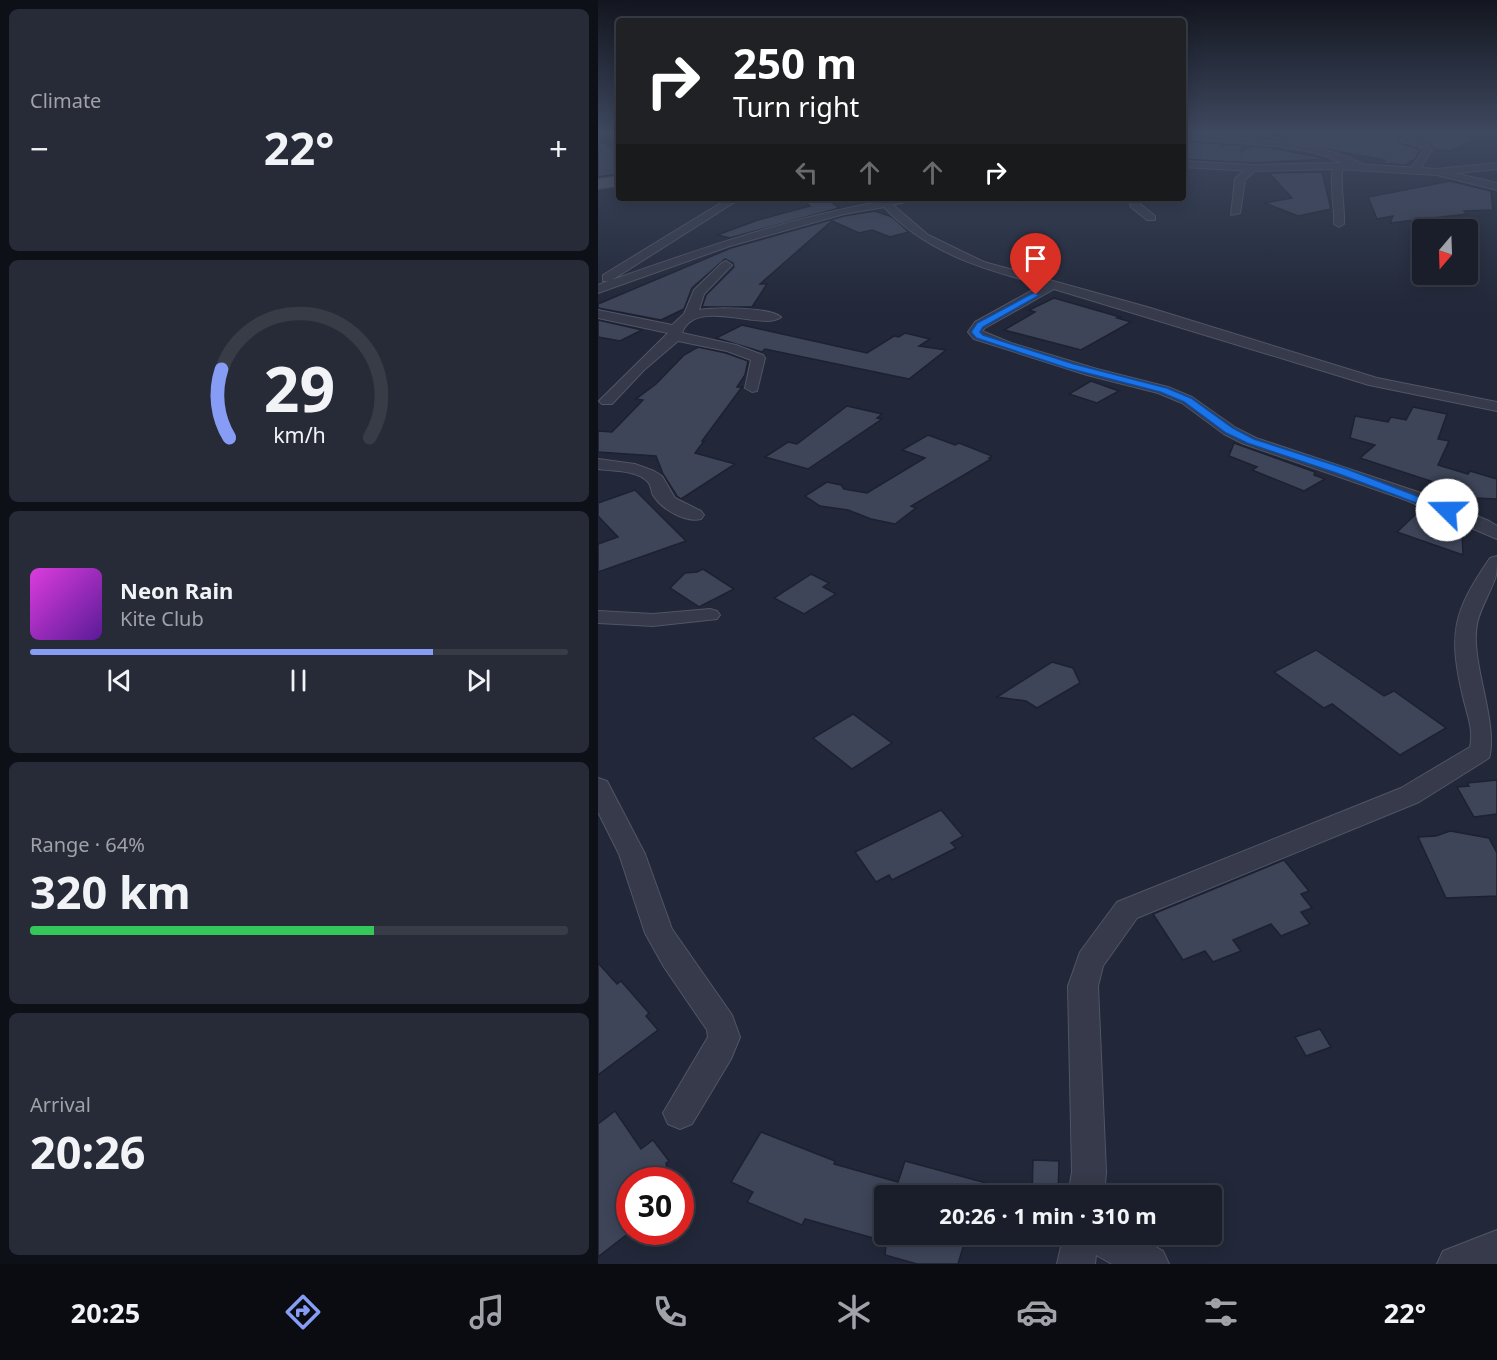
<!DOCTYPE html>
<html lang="en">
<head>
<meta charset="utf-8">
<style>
  :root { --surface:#1a1e2b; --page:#272b37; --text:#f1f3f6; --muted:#9fa2a9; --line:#383c47; --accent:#869cf5 }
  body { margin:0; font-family:"Noto Sans",sans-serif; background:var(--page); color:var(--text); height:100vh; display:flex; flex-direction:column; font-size:22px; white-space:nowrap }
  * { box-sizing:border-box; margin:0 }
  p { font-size:20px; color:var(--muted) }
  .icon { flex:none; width:33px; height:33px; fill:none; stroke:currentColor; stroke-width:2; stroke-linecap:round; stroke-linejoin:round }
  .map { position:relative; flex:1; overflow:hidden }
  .drawer { display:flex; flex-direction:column; gap:9px; padding:9px; background:#0e1018; width:598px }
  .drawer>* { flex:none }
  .guide { position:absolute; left:18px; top:18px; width:570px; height:183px; border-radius:6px; box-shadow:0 3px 15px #0003,0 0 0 2px var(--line); background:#202124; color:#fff; overflow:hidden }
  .needle { width:39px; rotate:199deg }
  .tools { position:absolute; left:814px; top:219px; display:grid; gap:12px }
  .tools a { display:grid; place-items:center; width:66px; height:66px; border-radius:6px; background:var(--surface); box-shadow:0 3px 15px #0003,0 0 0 2px var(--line); font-size:30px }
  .speed { position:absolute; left:18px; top:1167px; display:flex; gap:12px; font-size:30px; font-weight:700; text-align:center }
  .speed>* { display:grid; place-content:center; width:78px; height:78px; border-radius:50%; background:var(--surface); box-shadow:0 3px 15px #0003,0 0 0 2px var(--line); line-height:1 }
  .speed .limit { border:9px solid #d22; background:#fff; color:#111 }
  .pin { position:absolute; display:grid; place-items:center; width:51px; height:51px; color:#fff; margin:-62px -26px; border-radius:50% 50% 50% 0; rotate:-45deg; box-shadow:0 0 6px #0007 }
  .pin .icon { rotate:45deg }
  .me { position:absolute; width:66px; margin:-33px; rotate:292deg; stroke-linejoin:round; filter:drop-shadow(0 0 4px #0008) }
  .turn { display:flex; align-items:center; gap:21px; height:126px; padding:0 18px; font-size:27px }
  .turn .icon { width:78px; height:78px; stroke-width:2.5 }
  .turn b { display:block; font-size:42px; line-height:51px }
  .lanes { display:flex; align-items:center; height:57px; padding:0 18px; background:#0003; justify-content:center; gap:30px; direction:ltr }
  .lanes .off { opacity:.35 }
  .big { font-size:45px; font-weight:700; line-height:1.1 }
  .drawer .card { flex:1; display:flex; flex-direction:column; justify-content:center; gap:9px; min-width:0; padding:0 21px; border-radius:9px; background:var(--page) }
  .drawer .dial { align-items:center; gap:0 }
  .dial svg { height:156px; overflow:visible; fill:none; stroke:var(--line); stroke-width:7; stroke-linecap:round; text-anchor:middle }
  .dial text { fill:var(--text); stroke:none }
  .song { display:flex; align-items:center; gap:18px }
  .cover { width:72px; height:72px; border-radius:9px; background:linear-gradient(135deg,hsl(300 70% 55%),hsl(270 70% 35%)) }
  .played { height:6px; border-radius:3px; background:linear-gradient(90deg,var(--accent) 75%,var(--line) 75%) }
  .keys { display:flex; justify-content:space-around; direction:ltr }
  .heat { display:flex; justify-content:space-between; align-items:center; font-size:33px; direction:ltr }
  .charge { height:9px; border-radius:4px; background:linear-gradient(90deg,#34c759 64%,var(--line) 0) }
  .trip { position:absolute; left:276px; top:1185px; width:348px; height:60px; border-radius:6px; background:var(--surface); box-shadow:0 3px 15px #0003,0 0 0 2px var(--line); font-weight:700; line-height:60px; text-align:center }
  .tabs { display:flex; height:96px; justify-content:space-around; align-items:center; background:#0a0c11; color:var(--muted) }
  .tabs .icon { width:42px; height:42px }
  .tabs .active { color:var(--accent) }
  .tabs b { font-size:27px; color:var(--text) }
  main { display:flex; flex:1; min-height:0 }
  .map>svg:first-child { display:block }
  .building { fill:#3e4559; stroke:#1d2130; stroke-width:1.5 }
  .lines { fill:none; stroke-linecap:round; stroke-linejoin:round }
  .minor-casing { stroke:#515564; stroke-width:2 }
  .tertiary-casing { stroke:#515564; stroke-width:2 }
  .primary-casing { stroke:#3f4353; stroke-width:2 }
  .minor { fill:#363a4a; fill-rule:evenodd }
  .tertiary { fill:#363a4a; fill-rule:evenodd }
  .primary { fill:#54596a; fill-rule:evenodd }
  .route { fill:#1a73e8; stroke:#114b97; stroke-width:1.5 }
</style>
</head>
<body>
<main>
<section class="drawer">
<div class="card"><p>Climate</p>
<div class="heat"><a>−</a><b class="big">22°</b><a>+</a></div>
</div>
<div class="card dial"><svg viewBox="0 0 100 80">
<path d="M14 69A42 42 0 1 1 86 69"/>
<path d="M14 69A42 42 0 0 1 10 34" stroke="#869cf5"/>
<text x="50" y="56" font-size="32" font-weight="700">29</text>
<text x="50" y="72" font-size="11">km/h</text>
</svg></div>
<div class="card">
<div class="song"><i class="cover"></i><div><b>Neon Rain</b><p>Kite Club</p></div></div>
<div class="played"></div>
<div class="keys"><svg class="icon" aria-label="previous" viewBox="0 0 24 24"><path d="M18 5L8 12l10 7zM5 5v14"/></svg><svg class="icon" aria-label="pause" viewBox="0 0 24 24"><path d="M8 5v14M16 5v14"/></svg><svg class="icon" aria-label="next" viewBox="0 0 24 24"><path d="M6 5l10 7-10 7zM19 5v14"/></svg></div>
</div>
<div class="card"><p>Range · 64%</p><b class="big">320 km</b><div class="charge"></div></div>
<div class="card"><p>Arrival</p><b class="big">20:26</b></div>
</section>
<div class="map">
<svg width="899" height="1264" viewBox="0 0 899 1264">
  <rect width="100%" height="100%" fill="#222839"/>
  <g class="building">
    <path d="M691,131H887V132L875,137L882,138L852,151L836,149L828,140L804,134L799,138L800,142L822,150L817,159L807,165L785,163L787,160L667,138L672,135L690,137Z"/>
    <path d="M0,140L21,151V174L0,177Z"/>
    <path d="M585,141L621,144L625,147V144L645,145L643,152L654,146L674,148L730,159L654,163L585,159Z"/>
    <path d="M724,172L733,209L700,216L667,203L694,198L671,173Z"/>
    <path d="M852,181L893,191L895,210L866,211L869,214L792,223L795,216L779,219L770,197Z"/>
    <path d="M229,199L241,208L132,238L119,235L160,220L212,206L207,202Z"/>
    <path d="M277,211L294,217L311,232L292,237L274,230L261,233L234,221L162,284H169L154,307H104L108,295L136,267L135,263L127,259L94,288L86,309L63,320L0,308V304L133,248L246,216Z"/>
    <path d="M456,298L522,317L519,318L533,322L483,350L406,330L437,312L431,310Z"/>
    <path d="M0,320L44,330L22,341L0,337Z"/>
    <path d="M144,325L269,353L296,336L301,337L307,333L332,339L321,346L348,350L311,379L167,349L164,352L118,338Z"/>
    <path d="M100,347L128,353L150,361L147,375L139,387H144L104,441H106L97,453L137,464L83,499L79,496L65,474L58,456L0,452V431L14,432L45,400L38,399L58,384L86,355Z"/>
    <path d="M493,381L521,391L499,403L471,394Z"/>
    <path d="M249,406L284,414L279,418L284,419L210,469L167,457L190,442L199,444Z"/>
    <path d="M815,407L849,414L840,439L851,441L840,465L870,474L872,471L899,479V499L877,498L846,488L848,486L762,458L777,445L752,438L757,416L790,422L793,417L808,420Z"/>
    <path d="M330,435L357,445L361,443L394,456L391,458L393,459L313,506L318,508L297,524L273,519L250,510L222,506L207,496L229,482L243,485L246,489L269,493L327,458L304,450Z"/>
    <path d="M636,443L717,472L716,475L727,479L706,491L654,470L659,467L631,456Z"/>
    <path d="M37,490L88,541L0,572V544L20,537L0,516V503Z"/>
    <path d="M818,514L848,521L858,526L864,531L865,555L799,532Z"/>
    <path d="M105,569L136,589L101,607L72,588L87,573L99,572Z"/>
    <path d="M213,574L231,583L225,587L238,594L206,614L176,598Z"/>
    <path d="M718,650L786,696L796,691L848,728L802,755L734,704L726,708L676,672Z"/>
    <path d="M454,662L475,668L482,683L439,708L428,701L399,697Z"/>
    <path d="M255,714L294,743L254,769L215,738Z"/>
    <path d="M899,780V814L876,817L859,787L871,786L869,783Z"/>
    <path d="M343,810L365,836L353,843L358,848L294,880L291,875L278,882L257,852Z"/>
    <path d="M852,831L891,838L899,853V896L848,898L820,837L838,836Z"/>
    <path d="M686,860L711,891L703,894L714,908L703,912L712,924L683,936L673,924L635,940L643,951L615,962L607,951L585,960L555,914Z"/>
    <path d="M0,963L19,984L23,981L51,1013L48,1016L60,1030L0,1075Z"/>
    <path d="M722,1029L733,1047L708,1056L697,1037Z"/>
    <path d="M17,1111L43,1149L55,1140L71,1161L68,1163L71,1180H32V1232L0,1257V1124Z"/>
    <path d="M163,1132L237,1161L236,1164L300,1182L307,1161L414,1190L413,1196H286V1241L207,1219L204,1225L149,1202L155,1192L133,1182Z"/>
    <path d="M435,1160L461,1161L460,1196H434Z"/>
    <path d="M289,1234H369L360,1264H319L287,1255Z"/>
  </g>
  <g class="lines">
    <g class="minor-casing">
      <g id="minor">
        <path d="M585,133C629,138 735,141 768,167C758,174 736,158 725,155C685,143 627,143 585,139Z"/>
        <path d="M805,136L827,142L834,150L819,174L811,172L825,150L821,146L802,141L801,139Z"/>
        <path d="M740,163L745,166C741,186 747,204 746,224L741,227L736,224C737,204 731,186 735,166Z"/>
        <path d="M899,163V169L839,175L834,172L839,169Z"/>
        <path d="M651,166L659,168L647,180L642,213L633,215L637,179Z"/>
        <path d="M131,198H143L14,280C102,249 190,218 281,202L278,198L290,200L323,198L295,205L330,235L386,262L549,307L779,378L899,402V411L771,385L456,289L387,328L384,331L413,343L499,369L570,387L594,397L638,428L658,438L820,492L891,521L899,526V539L808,500L646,444L626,434L584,403L560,393L489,375L376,339L370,332L377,322L444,285C385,269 329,253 286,207L246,214L132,246L0,293V285L10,281H5V275Z"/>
        <path d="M536,198H546L542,204L557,216V220H549L533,207L532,205Z"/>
        <path d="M128,261L134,265L106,294L101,310C117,307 171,307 183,317C167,332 97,296 84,333L138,345L165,355L167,358L159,391L154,392L147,388L153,360L129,351L80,341L46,370L14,404H4L1,401L4,398L70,333L0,318V310L74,325L86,314L96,290L124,263Z"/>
        <path d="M0,459L37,464L56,471L64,476L77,498L103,511L106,515L103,519C88,523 63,509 55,495C53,491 53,485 50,482C40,470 14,471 0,469Z"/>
        <path d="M899,556C899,563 899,573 897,579C885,610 874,618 879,654C882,683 899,732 891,758L821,802L539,918L505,966L500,986L508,1172L506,1196H470L474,1172L470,986L482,952L519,902L803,788L872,747C876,730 869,714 865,697C850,633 855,612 892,558Z"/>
        <path d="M112,609L119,611L122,615L119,619L55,626L0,623V611L55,614Z"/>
        <path d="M0,778L9,781L47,854L74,929L134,1015L142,1037L133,1059L94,1124L82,1129L70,1124L65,1113L110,1037L109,1030L66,967L47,933L21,854L0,812Z"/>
        <path d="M899,1230V1264H839L845,1251Z"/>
        <path d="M466,1234H533L565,1251L571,1264H514L498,1255L497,1264H459Z"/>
      </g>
    </g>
    <g class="tertiary-casing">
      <path id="tertiary" d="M585,161L654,165L740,163L839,169L899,183V190L839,175L740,169L654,171L585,167Z"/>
    </g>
    <g class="primary-casing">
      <path id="primary" d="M21,176V186L0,189V179Z"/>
    </g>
    <use href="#minor" class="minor"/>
    <use href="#tertiary" class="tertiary"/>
    <use href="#primary" class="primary"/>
  </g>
  <linearGradient id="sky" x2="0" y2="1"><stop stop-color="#13161f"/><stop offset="0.43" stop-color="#3e485f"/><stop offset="1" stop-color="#3e485f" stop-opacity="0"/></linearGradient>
  <rect width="899" height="308" fill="url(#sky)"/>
  <path class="route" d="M435,293L442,295L385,327L382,332L385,335L476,364L569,388L593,398L635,428L656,439L749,469L855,510L849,514L845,513L741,474L649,443L628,433L586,402L562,392L469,368L378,338L373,332L379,323Z"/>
</svg>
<div class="tools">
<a><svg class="needle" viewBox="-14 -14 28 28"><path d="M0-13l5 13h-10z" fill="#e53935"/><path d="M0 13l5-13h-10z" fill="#9fa2a9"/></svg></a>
</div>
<div class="speed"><div class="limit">30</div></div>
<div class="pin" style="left:438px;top:295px;background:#d93025"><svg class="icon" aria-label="arrive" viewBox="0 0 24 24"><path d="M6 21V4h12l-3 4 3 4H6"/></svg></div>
<svg class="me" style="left:849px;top:510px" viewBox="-20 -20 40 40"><circle r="19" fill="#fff"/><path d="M0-13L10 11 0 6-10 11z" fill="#1a73e8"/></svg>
<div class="trip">20:26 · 1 min · 310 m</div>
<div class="guide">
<div class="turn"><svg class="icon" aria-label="right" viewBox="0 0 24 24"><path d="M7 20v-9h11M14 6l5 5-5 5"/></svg><div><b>250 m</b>Turn right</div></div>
<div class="lanes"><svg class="icon off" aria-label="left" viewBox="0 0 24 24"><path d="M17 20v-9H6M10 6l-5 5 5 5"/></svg><svg class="icon off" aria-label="ahead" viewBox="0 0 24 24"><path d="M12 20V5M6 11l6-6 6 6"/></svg><svg class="icon off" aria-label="ahead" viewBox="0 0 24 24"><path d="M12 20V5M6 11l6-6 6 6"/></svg><svg class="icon" aria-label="right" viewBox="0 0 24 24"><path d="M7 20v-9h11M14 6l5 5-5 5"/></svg></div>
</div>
</div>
</main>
<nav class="tabs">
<b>20:25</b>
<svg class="icon active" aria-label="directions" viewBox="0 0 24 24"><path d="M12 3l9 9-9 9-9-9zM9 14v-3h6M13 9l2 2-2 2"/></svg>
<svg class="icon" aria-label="music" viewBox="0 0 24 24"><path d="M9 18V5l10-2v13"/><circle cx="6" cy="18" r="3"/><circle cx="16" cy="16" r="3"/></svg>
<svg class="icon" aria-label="phone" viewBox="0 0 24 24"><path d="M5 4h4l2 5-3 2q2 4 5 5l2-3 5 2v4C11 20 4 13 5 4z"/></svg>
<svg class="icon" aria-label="climate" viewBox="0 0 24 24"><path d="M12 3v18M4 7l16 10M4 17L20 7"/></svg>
<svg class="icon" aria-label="car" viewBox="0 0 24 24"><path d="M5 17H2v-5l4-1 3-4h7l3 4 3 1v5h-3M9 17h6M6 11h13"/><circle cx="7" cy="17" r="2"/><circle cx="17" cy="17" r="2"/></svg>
<svg class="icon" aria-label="filters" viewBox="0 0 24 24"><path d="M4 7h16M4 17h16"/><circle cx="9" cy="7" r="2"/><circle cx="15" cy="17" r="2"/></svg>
<b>22°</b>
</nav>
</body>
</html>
